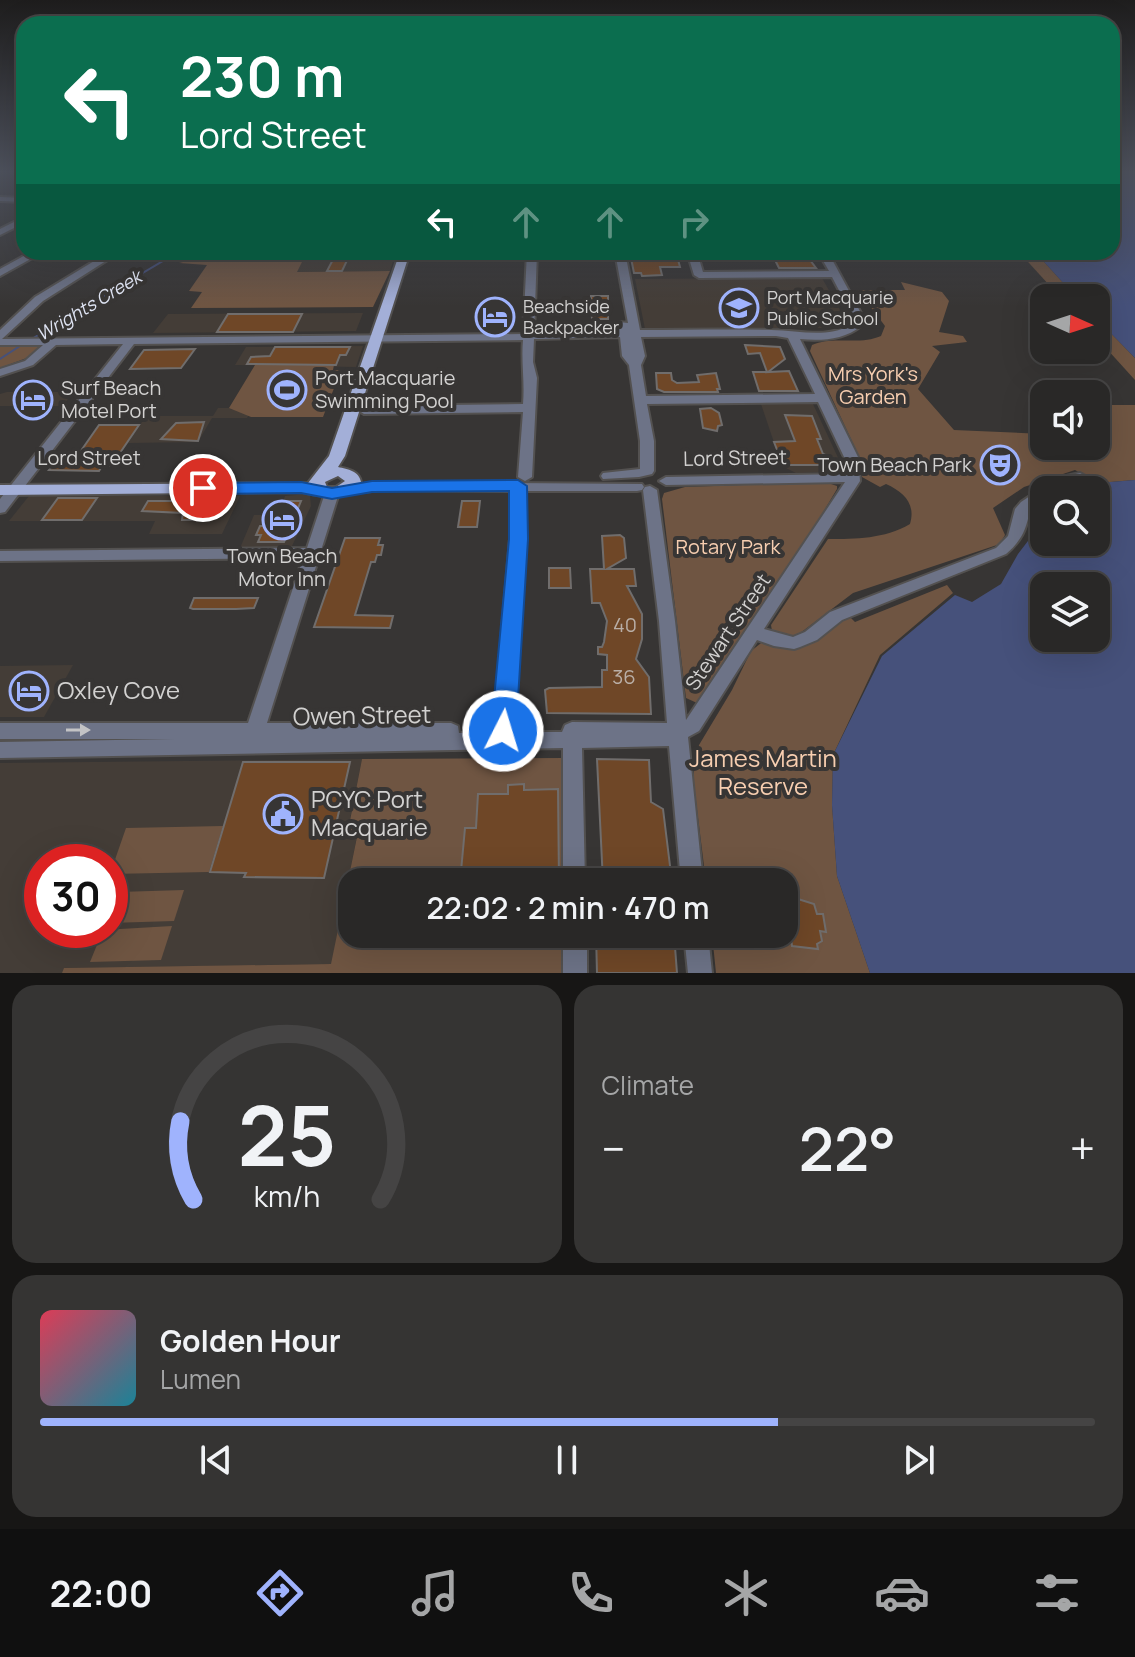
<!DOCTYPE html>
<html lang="en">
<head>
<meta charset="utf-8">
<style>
  :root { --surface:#292827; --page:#353433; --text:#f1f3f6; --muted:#a5a6a7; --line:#454444; --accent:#9fb3fd }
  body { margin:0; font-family:Manrope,sans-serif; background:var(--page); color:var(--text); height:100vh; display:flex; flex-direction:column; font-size:30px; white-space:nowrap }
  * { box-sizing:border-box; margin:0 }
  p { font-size:26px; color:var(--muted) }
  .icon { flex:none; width:44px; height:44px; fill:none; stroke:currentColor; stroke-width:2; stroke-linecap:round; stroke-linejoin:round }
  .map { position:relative; height:973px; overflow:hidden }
  .sheet { display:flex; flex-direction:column; gap:12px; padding:12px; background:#171615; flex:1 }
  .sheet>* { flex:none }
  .guide { position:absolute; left:16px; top:16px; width:1104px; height:244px; border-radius:24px; box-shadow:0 8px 32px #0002,0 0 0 2px var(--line); background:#0b6e4f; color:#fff; overflow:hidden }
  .needle { width:52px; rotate:93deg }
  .buttons { position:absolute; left:1030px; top:284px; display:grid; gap:16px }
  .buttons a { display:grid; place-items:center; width:80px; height:80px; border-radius:16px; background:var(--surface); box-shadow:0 8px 32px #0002,0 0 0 2px var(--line); font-size:40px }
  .speed { position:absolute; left:24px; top:844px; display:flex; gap:16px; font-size:40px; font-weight:700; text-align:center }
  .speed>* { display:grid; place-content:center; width:104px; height:104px; border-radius:50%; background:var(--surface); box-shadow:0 8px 32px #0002,0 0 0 2px var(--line); line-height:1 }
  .speed .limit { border:12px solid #d22; background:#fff; color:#111 }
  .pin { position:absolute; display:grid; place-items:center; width:68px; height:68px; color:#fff; margin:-34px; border:4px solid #fff; border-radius:50%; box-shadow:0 2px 8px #0007 }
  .me { position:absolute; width:88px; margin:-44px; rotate:5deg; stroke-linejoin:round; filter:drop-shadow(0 0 6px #0008) }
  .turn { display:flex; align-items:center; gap:28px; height:168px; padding:0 32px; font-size:36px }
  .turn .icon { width:104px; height:104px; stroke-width:2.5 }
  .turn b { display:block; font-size:56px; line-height:68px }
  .lanes { display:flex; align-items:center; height:76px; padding:0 32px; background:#0003; justify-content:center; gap:40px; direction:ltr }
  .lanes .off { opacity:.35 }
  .big { font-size:60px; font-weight:600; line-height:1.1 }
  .sheet .widget { flex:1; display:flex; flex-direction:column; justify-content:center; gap:12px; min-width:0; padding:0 28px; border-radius:24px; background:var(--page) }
  .sheet .dial { align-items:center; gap:0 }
  .dial svg { height:208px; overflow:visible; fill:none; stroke:var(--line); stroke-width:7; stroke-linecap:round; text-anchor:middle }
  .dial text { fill:var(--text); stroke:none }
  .song { display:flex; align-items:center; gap:24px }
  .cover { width:96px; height:96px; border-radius:12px; background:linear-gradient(135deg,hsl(350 70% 55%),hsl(190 70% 35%)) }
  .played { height:8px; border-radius:4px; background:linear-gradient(90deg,var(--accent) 70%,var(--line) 70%) }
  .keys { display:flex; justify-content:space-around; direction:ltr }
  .heat { display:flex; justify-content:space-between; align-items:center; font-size:44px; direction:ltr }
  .sheet .tiles { flex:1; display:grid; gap:12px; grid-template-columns:1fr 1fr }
  .widget:last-child { grid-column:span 2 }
  .trip { position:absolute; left:338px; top:868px; width:460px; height:80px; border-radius:24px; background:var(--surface); box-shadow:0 8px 32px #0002,0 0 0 2px var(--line); font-weight:600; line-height:80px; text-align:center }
  .tab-bar { display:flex; height:128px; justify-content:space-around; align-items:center; background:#101010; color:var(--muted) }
  .tab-bar .icon { width:56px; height:56px }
  .tab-bar .selected { color:var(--accent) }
  .tab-bar b { font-size:36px; color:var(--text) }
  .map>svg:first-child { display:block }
  .built { fill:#443d37; fill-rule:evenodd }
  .green { fill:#6f5542 }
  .water { fill:#46517b; fill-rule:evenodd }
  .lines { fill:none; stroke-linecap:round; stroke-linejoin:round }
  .stream { stroke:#46517b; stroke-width:2 }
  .building { fill:#6f4727; stroke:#706d6c; stroke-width:2 }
  .minor-casing { stroke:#535150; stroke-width:4 }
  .major-casing { stroke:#535150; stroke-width:4 }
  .minor { fill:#6d7387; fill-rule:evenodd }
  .major { fill:#a3afd8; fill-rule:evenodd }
  .oneway { fill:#c3c3c5 }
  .route { fill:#1a73e8; stroke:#114b97; stroke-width:2 }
  .labels { text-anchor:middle; stroke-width:8; stroke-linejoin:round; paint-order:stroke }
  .far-poi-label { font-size:18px; fill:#d2d1d0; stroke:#373534; text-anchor:start }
  .far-water-label { font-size:18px; font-style:italic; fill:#dfe4f3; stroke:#373534 }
  .park-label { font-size:20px; fill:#f7ceb0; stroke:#373534 }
  .poi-label { font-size:20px; fill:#d2d1d0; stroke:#373534; text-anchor:start }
  .street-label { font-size:20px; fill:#d2d1d0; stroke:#373534 }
  .near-number-label { font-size:20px; fill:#b9aea6 }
  .near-poi-label { font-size:24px; fill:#d2d1d0; stroke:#373534; text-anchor:start }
  .near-street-label { font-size:24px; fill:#d2d1d0; stroke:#373534 }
  .near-park-label { font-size:24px; fill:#f7ceb0; stroke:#373534 }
</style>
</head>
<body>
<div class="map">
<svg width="1135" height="973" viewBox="0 0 1135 973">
  <rect width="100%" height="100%" fill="#373534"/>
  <g class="built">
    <path d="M307,252H396L390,271L296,272Z"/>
    <path d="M822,278L847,322L830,328L645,329L635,279Z"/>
    <path d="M363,313L356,331L153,333L168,314Z"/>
    <path d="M363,346L356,367L235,365L246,347Z"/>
    <path d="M7,392H74L62,406H0V394Z"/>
    <path d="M761,404H813L841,464L828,472L796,473L782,466Z"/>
    <path d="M218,408H252L247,418H212L198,442L128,443L146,416H213Z"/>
    <path d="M306,494L310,496L311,506L292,546L240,548L254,515H278L285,496Z"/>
    <path d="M29,496H240L222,534H149L155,521H9Z"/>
    <path d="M73,665L44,717H0V666Z"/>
    <path d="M362,759L347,835L357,836L332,964L65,968L62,973H0V763ZM42,862H110V930H42Z"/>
  </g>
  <g class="green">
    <path d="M223,252H307L297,272L390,271L373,307L191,308L202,292L189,291L207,265L179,263Z"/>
    <path d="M1019,252H1035L1077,298H1061Z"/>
    <path d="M901,282L942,292L949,301L939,332L963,336L967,342L932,346L940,352L918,389L954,430L1044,434V446H1096V405H1135V480L1098,483L1075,470L1024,487L993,508L1005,535L1000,544L853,593L795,637L772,631L771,625L828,539C856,539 884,539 910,524C916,504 904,492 886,484L880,487L862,477L863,465L810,351L812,345C834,335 858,346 881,336L885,326L858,290H905Z"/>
    <path d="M1096,318L1135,358V380L1096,337Z"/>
    <path d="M0,344L45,345L32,356L0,368Z"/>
    <path d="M255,365H334L333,370H341L323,417H251L229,408Z"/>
    <path d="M825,482L837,486V489L809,536L697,703L686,698L662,499L664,493L685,487Z"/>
    <path d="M947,585L953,593L880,655L833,755L832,805L837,876L870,973H716L712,934H784V882H706L693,777L699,745L732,690L751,651L765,640L800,647L848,615L855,622Z"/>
    <path d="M566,758L567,882H352V934H568V973H62L64,968L331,964L357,837L347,836L362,759Z"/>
    <path d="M223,826L209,872L110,874L126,828Z"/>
    <path d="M184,890L174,921L110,923V911L118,892Z"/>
    <path d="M172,926L161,960L90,962L103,930Z"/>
  </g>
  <g class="water">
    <path d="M1112,170H1135V358L1096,318V298H1077L1035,252H1112Z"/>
    <path d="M1135,480V973H870L837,876L832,805L833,755L882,656L955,595L972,602L1001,584L1018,554L1044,520V542H1096V490H1080L1098,483ZM1096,586V638H1044V586Z"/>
  </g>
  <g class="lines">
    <g class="stream">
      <path d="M30,340L178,252"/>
      <path d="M0,359L23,344"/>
    </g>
  </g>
  <g class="building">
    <path d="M337,252H351L342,271H327Z"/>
    <path d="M665,252H676L680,267H660L662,275L642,276L641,273H634L631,258H667Z"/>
    <path d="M793,252H804L816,268H779L774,258H795Z"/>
    <path d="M591,296H608V319H592Z"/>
    <path d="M228,314H302L293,332H217Z"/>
    <path d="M745,345L780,347L785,359L768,372L789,371L798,391H759L753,372H767L760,353L748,354Z"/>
    <path d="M275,347H350L346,355H340L336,365L247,364L251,357L270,356Z"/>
    <path d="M195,349L181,368L130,369L144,350Z"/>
    <path d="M656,373H671L672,380L677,383L699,382L697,375L716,373L720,389H717L718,392H664L657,389Z"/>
    <path d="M711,408L719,413L722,425L718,426L717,431L703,428L700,409Z"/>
    <path d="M785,415L812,416L821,439H817L823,454L835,459L826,465H783L774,442L795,441Z"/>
    <path d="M204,422L198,441L161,439L176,423Z"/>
    <path d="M99,425H139L111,466H102L99,471L49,470L61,455H78Z"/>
    <path d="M191,497L221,499L215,510L200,514L197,520H182L183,513L142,511L148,501H189Z"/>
    <path d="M58,498H97L82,520H42Z"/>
    <path d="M287,501H301L284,542H258L261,535H256L260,526H277Z"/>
    <path d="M462,501H480L477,527H458Z"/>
    <path d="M620,535L624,538L626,558L607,569H634L636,586H627L642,614V639L636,659L649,677L651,714L547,713L545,690L549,688L602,687V670H607V655L598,654V647H602L604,642L607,621L600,603H592L590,569H604L602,536Z"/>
    <path d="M345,538H380L378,545H383L381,555H377L375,562H371L355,615L393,616L390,628L314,627Z"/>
    <path d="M549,568H570L571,588H549Z"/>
    <path d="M194,598H258L254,608L236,609H193L190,608Z"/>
    <path d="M597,759L649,760L651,802L663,809L672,882H603Z"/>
    <path d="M243,762H350L324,878L244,877L246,873L210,872Z"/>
    <path d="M524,784V790L558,789L559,882H460L465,828H476L478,794H508V785Z"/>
    <path d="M798,899L814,904L817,914H823L826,932L820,931L822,941L817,944L818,949L792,946L787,903H799Z"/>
    <path d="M596,934H674L677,973H597Z"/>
  </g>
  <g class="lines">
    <g class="minor-casing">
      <g id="minor">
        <path d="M0,197L24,198V202L0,201Z"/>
        <path d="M24,217V223L0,235V229Z"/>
        <path d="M31,252H43L0,276V269Z"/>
        <path d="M109,252H120L43,301L2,339L523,334L527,252H537L534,333L619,330V322L628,323L615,252H625L640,330C684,330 727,329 771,330C799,330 825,339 851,325L852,315L832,277L699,278L694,275L687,252H697L703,272L829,271L818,252H828L862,315L861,326C844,340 821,341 800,339L858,457L860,481L764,629L793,637L805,632L830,612L996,548L1008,536L1015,509L1021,502L1057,478L1080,473L1087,477L1085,480C1071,483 1059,490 1044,490V498L1030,510C1026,530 1022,540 1006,554L842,620L817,640L800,647L794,649L774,646L757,640L699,731L688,737L703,882H681L669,746L582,748L585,882H563V748L0,758V742L174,739H0V723H248L303,558L0,561V551L307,548L325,493L332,489L337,490L339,493L267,723H451L458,726L459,733L493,732L510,539L511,491L381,490L345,494L338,490L345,486L381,482L642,484L644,487L642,490L637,491H525L526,539L512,732H562L565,725L572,722L667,723L659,621L643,490L645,487L650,486L657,490L675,621L686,720L845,482L666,485L659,481L666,477L846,474L844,457L818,402L647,404L654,441V471L652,474L639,477L603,479L601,476L603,473L640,469V441L629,365L622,356L620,337L534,339L533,362L537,378L532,477L525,481L518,477L523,412L364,414L358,410L364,406L523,404C525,382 521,362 523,340L134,344L5,512L0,513V499L123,344L56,345L33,365L0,376V369L25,361L43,345H0V330L35,297ZM776,336L788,338L815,394L646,396L641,365L645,356L641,337Z"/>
        <rect x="563" y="934" width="24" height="39"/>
        <path d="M684,934H708L712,973H688Z"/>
      </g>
    </g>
    <g class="major-casing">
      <path id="major" d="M400,252H410L345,456L338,467C348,469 359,471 361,482C344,503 324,496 301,492L0,495V485L308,483L329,456ZM338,476L345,481L336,487H327L325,482Z"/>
    </g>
    <use href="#minor" class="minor"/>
    <use href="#major" class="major"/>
  </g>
  <defs><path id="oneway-solid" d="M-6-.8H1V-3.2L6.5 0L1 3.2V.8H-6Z" transform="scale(2)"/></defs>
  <use class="oneway" href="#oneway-solid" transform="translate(78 730)"/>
  <linearGradient id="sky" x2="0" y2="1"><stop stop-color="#1e1d1d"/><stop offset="0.56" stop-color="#4d515c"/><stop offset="1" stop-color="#4d515c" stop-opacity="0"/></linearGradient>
  <rect width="1135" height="306" fill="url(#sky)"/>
  <path class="route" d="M518,480L527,486L528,539L516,731L512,738L503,741L494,738L491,731L509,539V491L372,492L332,499L301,493L203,494L194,488L203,483L301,482L332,488L372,481Z"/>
  <defs>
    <g id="school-ring" transform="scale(2)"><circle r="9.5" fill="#373534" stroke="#9fb3fd" stroke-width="1.5"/><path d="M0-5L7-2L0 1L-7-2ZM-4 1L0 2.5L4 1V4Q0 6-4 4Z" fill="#9fb3fd"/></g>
    <g id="hotel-ring" transform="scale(2)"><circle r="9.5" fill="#373534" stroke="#9fb3fd" stroke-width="1.5"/><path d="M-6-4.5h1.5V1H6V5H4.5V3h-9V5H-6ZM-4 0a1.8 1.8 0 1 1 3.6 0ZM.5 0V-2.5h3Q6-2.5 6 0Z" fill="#9fb3fd"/></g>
    <g id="stadium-ring" transform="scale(2)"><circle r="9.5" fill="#373534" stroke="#9fb3fd" stroke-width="1.5"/><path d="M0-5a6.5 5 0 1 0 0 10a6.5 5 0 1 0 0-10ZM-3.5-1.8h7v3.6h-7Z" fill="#9fb3fd"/></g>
    <g id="theatre-ring" transform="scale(2)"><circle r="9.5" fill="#373534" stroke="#9fb3fd" stroke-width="1.5"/><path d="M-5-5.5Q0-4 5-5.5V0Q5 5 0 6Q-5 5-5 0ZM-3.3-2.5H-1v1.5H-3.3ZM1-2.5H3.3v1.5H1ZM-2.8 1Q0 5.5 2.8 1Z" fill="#9fb3fd"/></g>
    <g id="civic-ring" transform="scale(2)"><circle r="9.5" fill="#373534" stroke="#9fb3fd" stroke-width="1.5"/><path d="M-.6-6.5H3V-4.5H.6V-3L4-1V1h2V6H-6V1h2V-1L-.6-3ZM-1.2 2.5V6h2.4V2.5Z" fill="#9fb3fd"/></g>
  </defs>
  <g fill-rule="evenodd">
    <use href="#school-ring" x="739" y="308"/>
    <use href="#hotel-ring" x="495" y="317"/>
    <use href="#stadium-ring" x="287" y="390"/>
    <use href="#hotel-ring" x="33" y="400"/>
    <use href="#theatre-ring" x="1000" y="465"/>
    <use href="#hotel-ring" x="282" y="520"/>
    <use href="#hotel-ring" x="29" y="691"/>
    <use href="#civic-ring" x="283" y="814"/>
  </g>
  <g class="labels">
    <g class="far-poi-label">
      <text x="767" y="304">Port Macquarie<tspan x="767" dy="21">Public School</tspan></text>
      <text x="523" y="313">Beachside<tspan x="523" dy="21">Backpacker</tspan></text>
    </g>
    <g class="far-water-label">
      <text transform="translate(89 306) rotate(-31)" y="6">Wrights Creek</text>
    </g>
    <g class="park-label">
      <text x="873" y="381">Mrs York's<tspan x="873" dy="23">Garden</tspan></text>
      <text x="728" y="554">Rotary Park</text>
    </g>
    <g class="poi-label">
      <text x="315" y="385">Port Macquarie<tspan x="315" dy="23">Swimming Pool</tspan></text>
      <text x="61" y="395">Surf Beach<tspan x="61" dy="23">Motel Port</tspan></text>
      <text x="972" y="472" text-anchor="end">Town Beach Park</text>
      <text x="282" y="563" text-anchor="middle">Town Beach<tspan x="282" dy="23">Motor Inn</tspan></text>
    </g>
    <g class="street-label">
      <text x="89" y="465">Lord Street</text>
      <text transform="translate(735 458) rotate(-1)" y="7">Lord Street</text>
      <text transform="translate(728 632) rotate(-56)" y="7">Stewart Street</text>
    </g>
    <g class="near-number-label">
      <text x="625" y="632">40</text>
      <text x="624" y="684">36</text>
    </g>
    <g class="near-poi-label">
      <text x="57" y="699">Oxley Cove</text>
      <text x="311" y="808">PCYC Port<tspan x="311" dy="28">Macquarie</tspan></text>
    </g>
    <g class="near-street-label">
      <text transform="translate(362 716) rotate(-1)" y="8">Owen Street</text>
    </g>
    <g class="near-park-label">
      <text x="763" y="767">James Martin<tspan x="763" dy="28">Reserve</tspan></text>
    </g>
  </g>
</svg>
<div class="buttons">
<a><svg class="needle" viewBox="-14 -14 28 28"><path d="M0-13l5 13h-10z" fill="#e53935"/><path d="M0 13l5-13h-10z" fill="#a5a6a7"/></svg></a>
<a><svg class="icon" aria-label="sound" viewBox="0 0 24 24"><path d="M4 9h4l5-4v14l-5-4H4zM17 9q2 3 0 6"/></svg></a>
<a><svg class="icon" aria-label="search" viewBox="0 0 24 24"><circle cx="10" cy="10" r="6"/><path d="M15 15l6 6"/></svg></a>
<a><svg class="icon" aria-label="layers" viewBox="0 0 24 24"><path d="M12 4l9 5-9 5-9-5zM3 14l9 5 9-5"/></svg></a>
</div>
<div class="speed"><div class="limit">30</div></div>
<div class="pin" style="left:203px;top:488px;background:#d93025"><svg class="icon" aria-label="arrive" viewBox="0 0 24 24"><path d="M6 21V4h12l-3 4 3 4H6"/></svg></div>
<svg class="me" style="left:503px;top:731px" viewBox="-20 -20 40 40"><circle r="17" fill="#1a73e8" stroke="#fff" stroke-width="3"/><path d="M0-11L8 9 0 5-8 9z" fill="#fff"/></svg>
<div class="trip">22:02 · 2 min · 470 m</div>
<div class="guide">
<div class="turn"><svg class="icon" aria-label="left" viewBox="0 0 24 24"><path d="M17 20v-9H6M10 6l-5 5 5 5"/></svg><div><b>230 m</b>Lord Street</div></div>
<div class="lanes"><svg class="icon" aria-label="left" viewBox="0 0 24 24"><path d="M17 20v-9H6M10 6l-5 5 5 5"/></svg><svg class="icon off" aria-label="ahead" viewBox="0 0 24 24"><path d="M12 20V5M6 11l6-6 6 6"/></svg><svg class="icon off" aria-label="ahead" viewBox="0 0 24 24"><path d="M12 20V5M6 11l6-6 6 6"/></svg><svg class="icon off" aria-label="right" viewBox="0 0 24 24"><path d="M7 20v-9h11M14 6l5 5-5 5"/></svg></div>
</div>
</div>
<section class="sheet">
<div class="tiles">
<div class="widget dial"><svg viewBox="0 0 100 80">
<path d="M14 69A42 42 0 1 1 86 69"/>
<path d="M14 69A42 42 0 0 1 9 39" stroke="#9fb3fd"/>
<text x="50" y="56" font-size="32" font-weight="700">25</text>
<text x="50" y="72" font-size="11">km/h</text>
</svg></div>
<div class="widget"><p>Climate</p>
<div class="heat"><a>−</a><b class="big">22°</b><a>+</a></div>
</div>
<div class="widget">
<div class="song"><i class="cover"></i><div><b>Golden Hour</b><p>Lumen</p></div></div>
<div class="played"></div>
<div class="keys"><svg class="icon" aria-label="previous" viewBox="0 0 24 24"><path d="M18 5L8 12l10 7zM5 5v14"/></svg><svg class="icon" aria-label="pause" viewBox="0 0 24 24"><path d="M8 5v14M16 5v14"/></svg><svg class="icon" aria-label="next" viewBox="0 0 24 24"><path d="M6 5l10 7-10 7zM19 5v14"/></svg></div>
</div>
</div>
</section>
<nav class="tab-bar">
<b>22:00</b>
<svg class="icon selected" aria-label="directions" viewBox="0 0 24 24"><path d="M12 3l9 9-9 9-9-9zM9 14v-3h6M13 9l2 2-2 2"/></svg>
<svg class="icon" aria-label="music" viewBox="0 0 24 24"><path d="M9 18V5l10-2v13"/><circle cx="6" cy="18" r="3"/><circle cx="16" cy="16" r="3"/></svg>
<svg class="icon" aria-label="phone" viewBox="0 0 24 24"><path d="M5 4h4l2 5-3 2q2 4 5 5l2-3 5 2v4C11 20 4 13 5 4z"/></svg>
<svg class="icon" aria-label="climate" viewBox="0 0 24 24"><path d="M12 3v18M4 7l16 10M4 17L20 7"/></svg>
<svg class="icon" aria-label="car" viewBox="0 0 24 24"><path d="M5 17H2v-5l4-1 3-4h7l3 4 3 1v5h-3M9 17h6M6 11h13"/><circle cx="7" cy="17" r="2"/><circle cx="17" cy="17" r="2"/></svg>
<svg class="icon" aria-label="filters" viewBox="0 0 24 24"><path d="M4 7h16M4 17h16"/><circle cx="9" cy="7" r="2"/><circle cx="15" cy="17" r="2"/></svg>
</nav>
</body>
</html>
